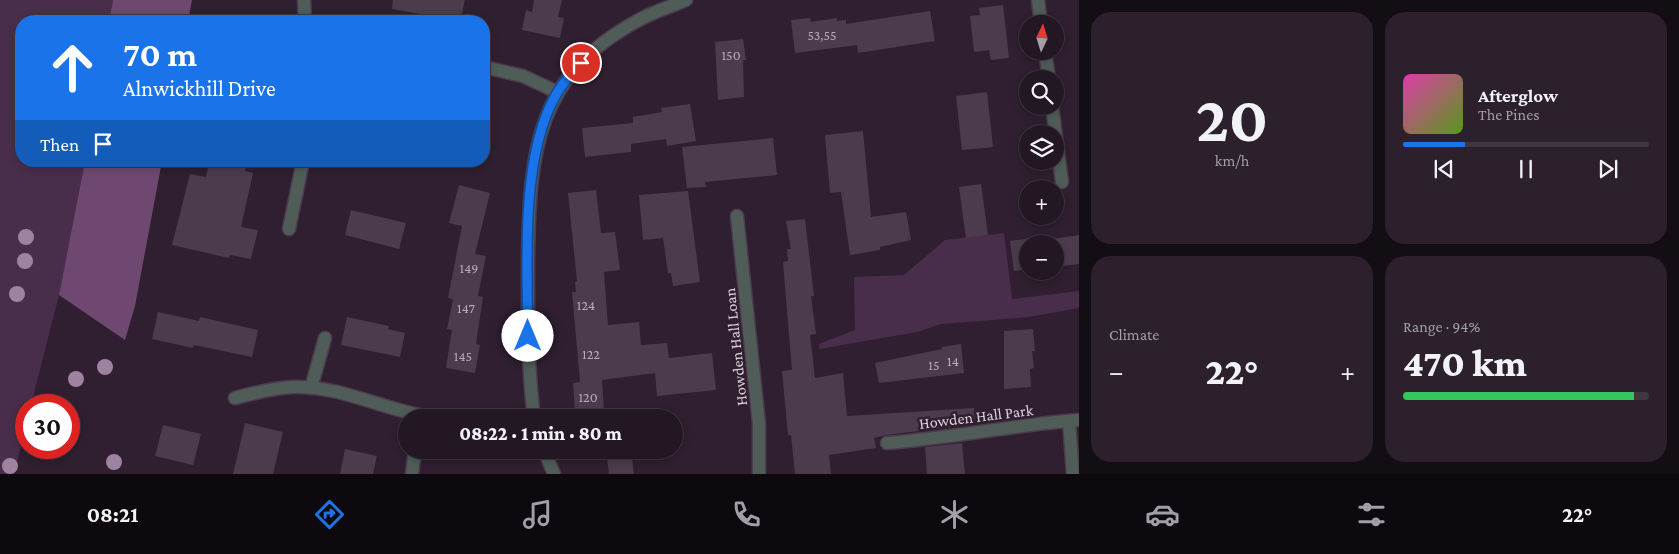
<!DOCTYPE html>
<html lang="en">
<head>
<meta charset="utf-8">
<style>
  :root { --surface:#231724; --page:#2b202c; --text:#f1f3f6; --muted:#a39fa6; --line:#403641; --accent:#1a73e8 }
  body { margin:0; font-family:"Crimson Pro",serif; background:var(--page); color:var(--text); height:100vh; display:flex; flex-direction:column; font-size:19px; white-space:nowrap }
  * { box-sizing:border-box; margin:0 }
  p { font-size:16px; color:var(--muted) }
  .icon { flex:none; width:28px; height:28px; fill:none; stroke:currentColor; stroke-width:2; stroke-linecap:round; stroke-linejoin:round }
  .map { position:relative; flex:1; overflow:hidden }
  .drawer { display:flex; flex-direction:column; gap:12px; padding:12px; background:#130d14; width:600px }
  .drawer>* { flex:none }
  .guide { position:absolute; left:15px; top:15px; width:475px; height:152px; border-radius:20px; box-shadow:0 2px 8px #0003,0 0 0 1px var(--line); background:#1a73e8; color:#fff; overflow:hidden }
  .needle { width:32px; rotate:4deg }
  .buttons { position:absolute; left:1019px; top:15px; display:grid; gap:10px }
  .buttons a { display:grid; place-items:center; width:45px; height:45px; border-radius:50%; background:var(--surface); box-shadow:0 2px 8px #0003,0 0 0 1px var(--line); font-size:25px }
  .speed { position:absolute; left:15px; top:394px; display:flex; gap:10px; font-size:25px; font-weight:700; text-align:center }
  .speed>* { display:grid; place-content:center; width:65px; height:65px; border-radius:50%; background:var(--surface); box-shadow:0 2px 8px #0003,0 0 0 1px var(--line); line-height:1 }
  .speed .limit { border:8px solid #d22; background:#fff; color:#111 }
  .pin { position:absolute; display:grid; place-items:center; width:42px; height:42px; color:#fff; margin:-21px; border:2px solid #fff; border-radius:50%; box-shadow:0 1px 5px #0007 }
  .me { position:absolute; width:55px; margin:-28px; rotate:0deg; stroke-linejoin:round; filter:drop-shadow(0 0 4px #0008) }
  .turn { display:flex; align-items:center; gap:18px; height:105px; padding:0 25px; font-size:22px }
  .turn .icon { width:65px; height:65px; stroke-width:2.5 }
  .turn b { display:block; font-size:35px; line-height:42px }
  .then { display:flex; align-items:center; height:48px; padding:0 25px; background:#0003; gap:10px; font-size:19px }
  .big { font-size:38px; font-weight:800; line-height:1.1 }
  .drawer .tile { flex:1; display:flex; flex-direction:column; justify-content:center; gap:8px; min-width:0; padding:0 18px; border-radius:20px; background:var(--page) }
  .drawer .dial { align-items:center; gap:0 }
  .dial b { font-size:65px; line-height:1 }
  .song { display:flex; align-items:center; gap:15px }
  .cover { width:60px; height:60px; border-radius:8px; background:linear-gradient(135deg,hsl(320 70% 55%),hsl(90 70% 35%)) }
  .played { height:5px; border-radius:2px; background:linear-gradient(90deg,var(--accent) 25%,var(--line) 25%) }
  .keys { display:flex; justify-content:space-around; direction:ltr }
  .heat { display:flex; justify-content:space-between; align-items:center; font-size:28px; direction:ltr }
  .charge { height:8px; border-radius:4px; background:linear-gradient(90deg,#34c759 94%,var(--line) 0) }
  .drawer .tiles { flex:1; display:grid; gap:12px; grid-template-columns:repeat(2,1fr) }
  .trip { position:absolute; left:398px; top:409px; width:285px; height:50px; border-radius:25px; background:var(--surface); box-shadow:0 2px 8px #0003,0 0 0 1px var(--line); font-weight:800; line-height:50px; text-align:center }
  .tab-bar { display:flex; height:80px; justify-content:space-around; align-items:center; background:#0e090e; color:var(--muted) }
  .tab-bar .icon { width:35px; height:35px }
  .tab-bar .active { color:var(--accent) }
  .tab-bar b { font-size:22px; color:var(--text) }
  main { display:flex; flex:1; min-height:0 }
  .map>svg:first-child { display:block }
  .green { fill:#492e4b }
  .forest { fill:#6e4871 }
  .building { fill:#4c3b4d }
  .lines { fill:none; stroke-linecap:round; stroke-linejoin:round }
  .minor-casing { stroke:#4b3b4b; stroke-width:15 }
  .minor { stroke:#4f5c58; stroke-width:12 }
  .tree { fill:#9e83a0 }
  .route-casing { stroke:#114b97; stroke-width:12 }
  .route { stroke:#1a73e8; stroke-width:9 }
  .labels { text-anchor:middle; stroke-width:5; stroke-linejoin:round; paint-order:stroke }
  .number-label { font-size:14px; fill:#b7abb8 }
  .street-label { font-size:16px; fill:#dbd0db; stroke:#2f1f30 }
</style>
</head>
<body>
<main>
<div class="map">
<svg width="1079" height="474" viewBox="0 0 1079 474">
  <rect width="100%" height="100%" fill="#2f1f30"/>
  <g class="green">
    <path d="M0,0H113L109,21H21V161H85L59,295L31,405H26V426L14,474H0Z"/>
    <path d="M1004,233L1012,299L1079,291V308L1029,317L941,324L917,332L819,349V344L855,330L854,277L904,275L945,240Z"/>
  </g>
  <g class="forest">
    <path d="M113,0H192L188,21H109Z"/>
    <path d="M85,161H162L135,306L125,340L59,295Z"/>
  </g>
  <g class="building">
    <path d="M393,0H465L460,21L392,9Z"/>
    <path d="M534,0H562L558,17L564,18L560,38L522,30L526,10L532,12Z"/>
    <path d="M1003,5L1009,58L991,60L989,50L974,52L970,16L980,15L979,8Z"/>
    <path d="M930,11L935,41L858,53L857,45L795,53L791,20L810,18L811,22L837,18V21L846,20V24Z"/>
    <path d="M743,39L746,60H743L744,97L718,100L715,42Z"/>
    <path d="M987,92L993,147L962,150L956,96Z"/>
    <path d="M690,104L696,141L667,146L666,139L631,144V152L585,157L582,128L633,123V117L662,112L661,108Z"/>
    <path d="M863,131L871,217L906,212L911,240L880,247V250L850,255L841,192L830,193L825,135Z"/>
    <path d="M773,138L777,175L705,182L706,187L687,188L682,147Z"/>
    <path d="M216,161H248L245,171L253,173L241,227L258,230L251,259L230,255L229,258L172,245L190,174L206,177L209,163L215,165Z"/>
    <path d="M981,184L988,235L966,238L959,187Z"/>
    <path d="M459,185L490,193L475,254L486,256L478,296L483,297L476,344L480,345L475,373L446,368L452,330L447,329L453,299L448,298L462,226L449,223Z"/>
    <path d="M596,190L601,233L615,232L620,270L604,272L608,325L639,322L641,345L667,343L669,358L712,353L716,390L657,396L655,373L602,380L604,411L575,412L573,383L580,382L572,292H576L575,282L577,281L568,193Z"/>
    <path d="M688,191L700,282L673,286L671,273H668L663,238L643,240L639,195Z"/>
    <path d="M351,210L406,223L399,249L345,235Z"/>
    <path d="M805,219L814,296H811L816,334L810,335L815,378L843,373L847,416L974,408L975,424L886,435L874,438L876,448L829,455L831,474H795L791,435H788L782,371L792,370L783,262L788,261L787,249H791L786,221Z"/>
    <path d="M1079,235V264L1055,267V244H1028V269L1014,271L1010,241L1031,238L1032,242Z"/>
    <path d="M158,312L199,321L200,317L258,330L252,357L194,345L193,348L152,339Z"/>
    <path d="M347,317L389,326L388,329L405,333L400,357L341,345Z"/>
    <path d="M1033,329L1035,351H1032L1034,368L1030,369L1031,387L1004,389V331Z"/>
    <path d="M961,344L964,373L879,383L875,363L942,349V347Z"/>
    <path d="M245,423L283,432L273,474H233Z"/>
    <path d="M163,425L201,434L193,465L155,456Z"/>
    <path d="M962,443L965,474H927L925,447Z"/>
    <path d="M345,449L377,456L373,474H340Z"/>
    <path d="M606,450H631L634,474H609Z"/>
  </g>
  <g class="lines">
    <g class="minor-casing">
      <g id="minor">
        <path d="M304,0L305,21"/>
        <path d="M1038,0L1041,24"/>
        <path d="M1045,51L1049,79"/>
        <path d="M484,67L523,76L557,92"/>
        <path d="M1052,106L1062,182"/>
        <path d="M737,216L759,424V474"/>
        <path d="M289,229L303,161"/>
        <path d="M311,388L325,338"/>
        <path d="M235,398C254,393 272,388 292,387C344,385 390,414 441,418"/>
        <path d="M534,418C527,363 528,310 528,255C530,151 536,76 637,21C652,12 670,7 686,0"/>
        <path d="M1069,421L1073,474"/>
        <path d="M887,443C951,438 1014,425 1079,420"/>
        <path d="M544,450L554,474"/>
        <path d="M412,474L415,450"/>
      </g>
    </g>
    <use href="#minor" class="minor"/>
  </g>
  <g class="tree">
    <circle cx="26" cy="237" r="8"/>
    <circle cx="25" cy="261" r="8"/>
    <circle cx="17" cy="294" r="8"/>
    <circle cx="105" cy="367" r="8"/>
    <circle cx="76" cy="379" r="8"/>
    <circle cx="114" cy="462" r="8"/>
    <circle cx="10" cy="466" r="8"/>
  </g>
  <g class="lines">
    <g class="route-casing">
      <path id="route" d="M528,336C527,264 520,155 557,93C563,82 573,72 581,63"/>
    </g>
    <use href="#route" class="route"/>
  </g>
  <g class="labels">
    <g class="number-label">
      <text x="822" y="40">53,55</text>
      <text x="731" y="60">150</text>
      <text x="469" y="273">149</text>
      <text x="586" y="310">124</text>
      <text x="466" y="313">147</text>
      <text x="591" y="359">122</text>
      <text x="463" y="361">145</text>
      <text x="953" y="366">14</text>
      <text x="934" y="370">15</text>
      <text x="588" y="402">120</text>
    </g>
    <g class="street-label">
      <text transform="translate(735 347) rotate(-96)" y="6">Howden Hall Loan</text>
      <text transform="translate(976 416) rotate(-7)" y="6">Howden Hall Park</text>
    </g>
  </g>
</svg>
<div class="buttons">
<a><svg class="needle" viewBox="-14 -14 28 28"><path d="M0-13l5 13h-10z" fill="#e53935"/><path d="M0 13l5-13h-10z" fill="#a39fa6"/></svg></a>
<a><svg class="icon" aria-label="search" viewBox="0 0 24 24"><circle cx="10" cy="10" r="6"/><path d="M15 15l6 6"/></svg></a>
<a><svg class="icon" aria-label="layers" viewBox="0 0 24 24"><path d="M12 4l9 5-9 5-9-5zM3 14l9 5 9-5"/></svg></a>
<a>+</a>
<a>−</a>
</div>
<div class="speed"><div class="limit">30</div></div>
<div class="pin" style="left:581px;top:63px;background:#d93025"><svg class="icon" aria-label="arrive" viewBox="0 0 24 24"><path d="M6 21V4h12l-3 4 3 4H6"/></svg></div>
<svg class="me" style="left:528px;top:336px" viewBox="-20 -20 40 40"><circle r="19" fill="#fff"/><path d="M0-13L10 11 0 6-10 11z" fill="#1a73e8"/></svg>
<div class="trip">08:22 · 1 min · 80 m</div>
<div class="guide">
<div class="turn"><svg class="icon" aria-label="ahead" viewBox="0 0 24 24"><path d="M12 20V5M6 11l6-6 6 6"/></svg><div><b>70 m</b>Alnwickhill Drive</div></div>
<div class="then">Then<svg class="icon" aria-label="arrive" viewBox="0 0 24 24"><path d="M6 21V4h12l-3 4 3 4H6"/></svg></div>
</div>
</div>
<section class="drawer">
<div class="tiles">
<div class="tile dial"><b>20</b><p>km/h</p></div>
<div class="tile">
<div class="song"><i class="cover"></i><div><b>Afterglow</b><p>The Pines</p></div></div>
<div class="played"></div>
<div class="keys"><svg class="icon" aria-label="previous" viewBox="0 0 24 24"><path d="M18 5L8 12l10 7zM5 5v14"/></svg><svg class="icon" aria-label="pause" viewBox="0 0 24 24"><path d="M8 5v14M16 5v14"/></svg><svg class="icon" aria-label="next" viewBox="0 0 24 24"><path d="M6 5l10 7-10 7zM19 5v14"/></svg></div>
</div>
<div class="tile"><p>Climate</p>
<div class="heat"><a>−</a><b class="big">22°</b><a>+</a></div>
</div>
<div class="tile"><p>Range · 94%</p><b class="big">470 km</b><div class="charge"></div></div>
</div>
</section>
</main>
<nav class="tab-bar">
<b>08:21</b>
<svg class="icon active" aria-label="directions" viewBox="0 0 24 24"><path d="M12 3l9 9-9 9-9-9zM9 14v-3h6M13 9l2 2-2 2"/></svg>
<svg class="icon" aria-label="music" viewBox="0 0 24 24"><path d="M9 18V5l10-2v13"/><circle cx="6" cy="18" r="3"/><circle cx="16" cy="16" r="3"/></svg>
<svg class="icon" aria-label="phone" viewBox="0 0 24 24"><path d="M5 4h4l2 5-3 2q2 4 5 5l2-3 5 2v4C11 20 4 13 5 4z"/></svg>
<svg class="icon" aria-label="climate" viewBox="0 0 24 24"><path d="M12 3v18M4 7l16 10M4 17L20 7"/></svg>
<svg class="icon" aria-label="car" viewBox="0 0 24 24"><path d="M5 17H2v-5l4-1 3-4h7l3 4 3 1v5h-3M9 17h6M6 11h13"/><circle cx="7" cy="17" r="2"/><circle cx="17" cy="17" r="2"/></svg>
<svg class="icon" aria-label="filters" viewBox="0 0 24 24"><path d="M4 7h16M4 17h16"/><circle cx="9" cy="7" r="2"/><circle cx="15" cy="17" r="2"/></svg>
<b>22°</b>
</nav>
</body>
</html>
